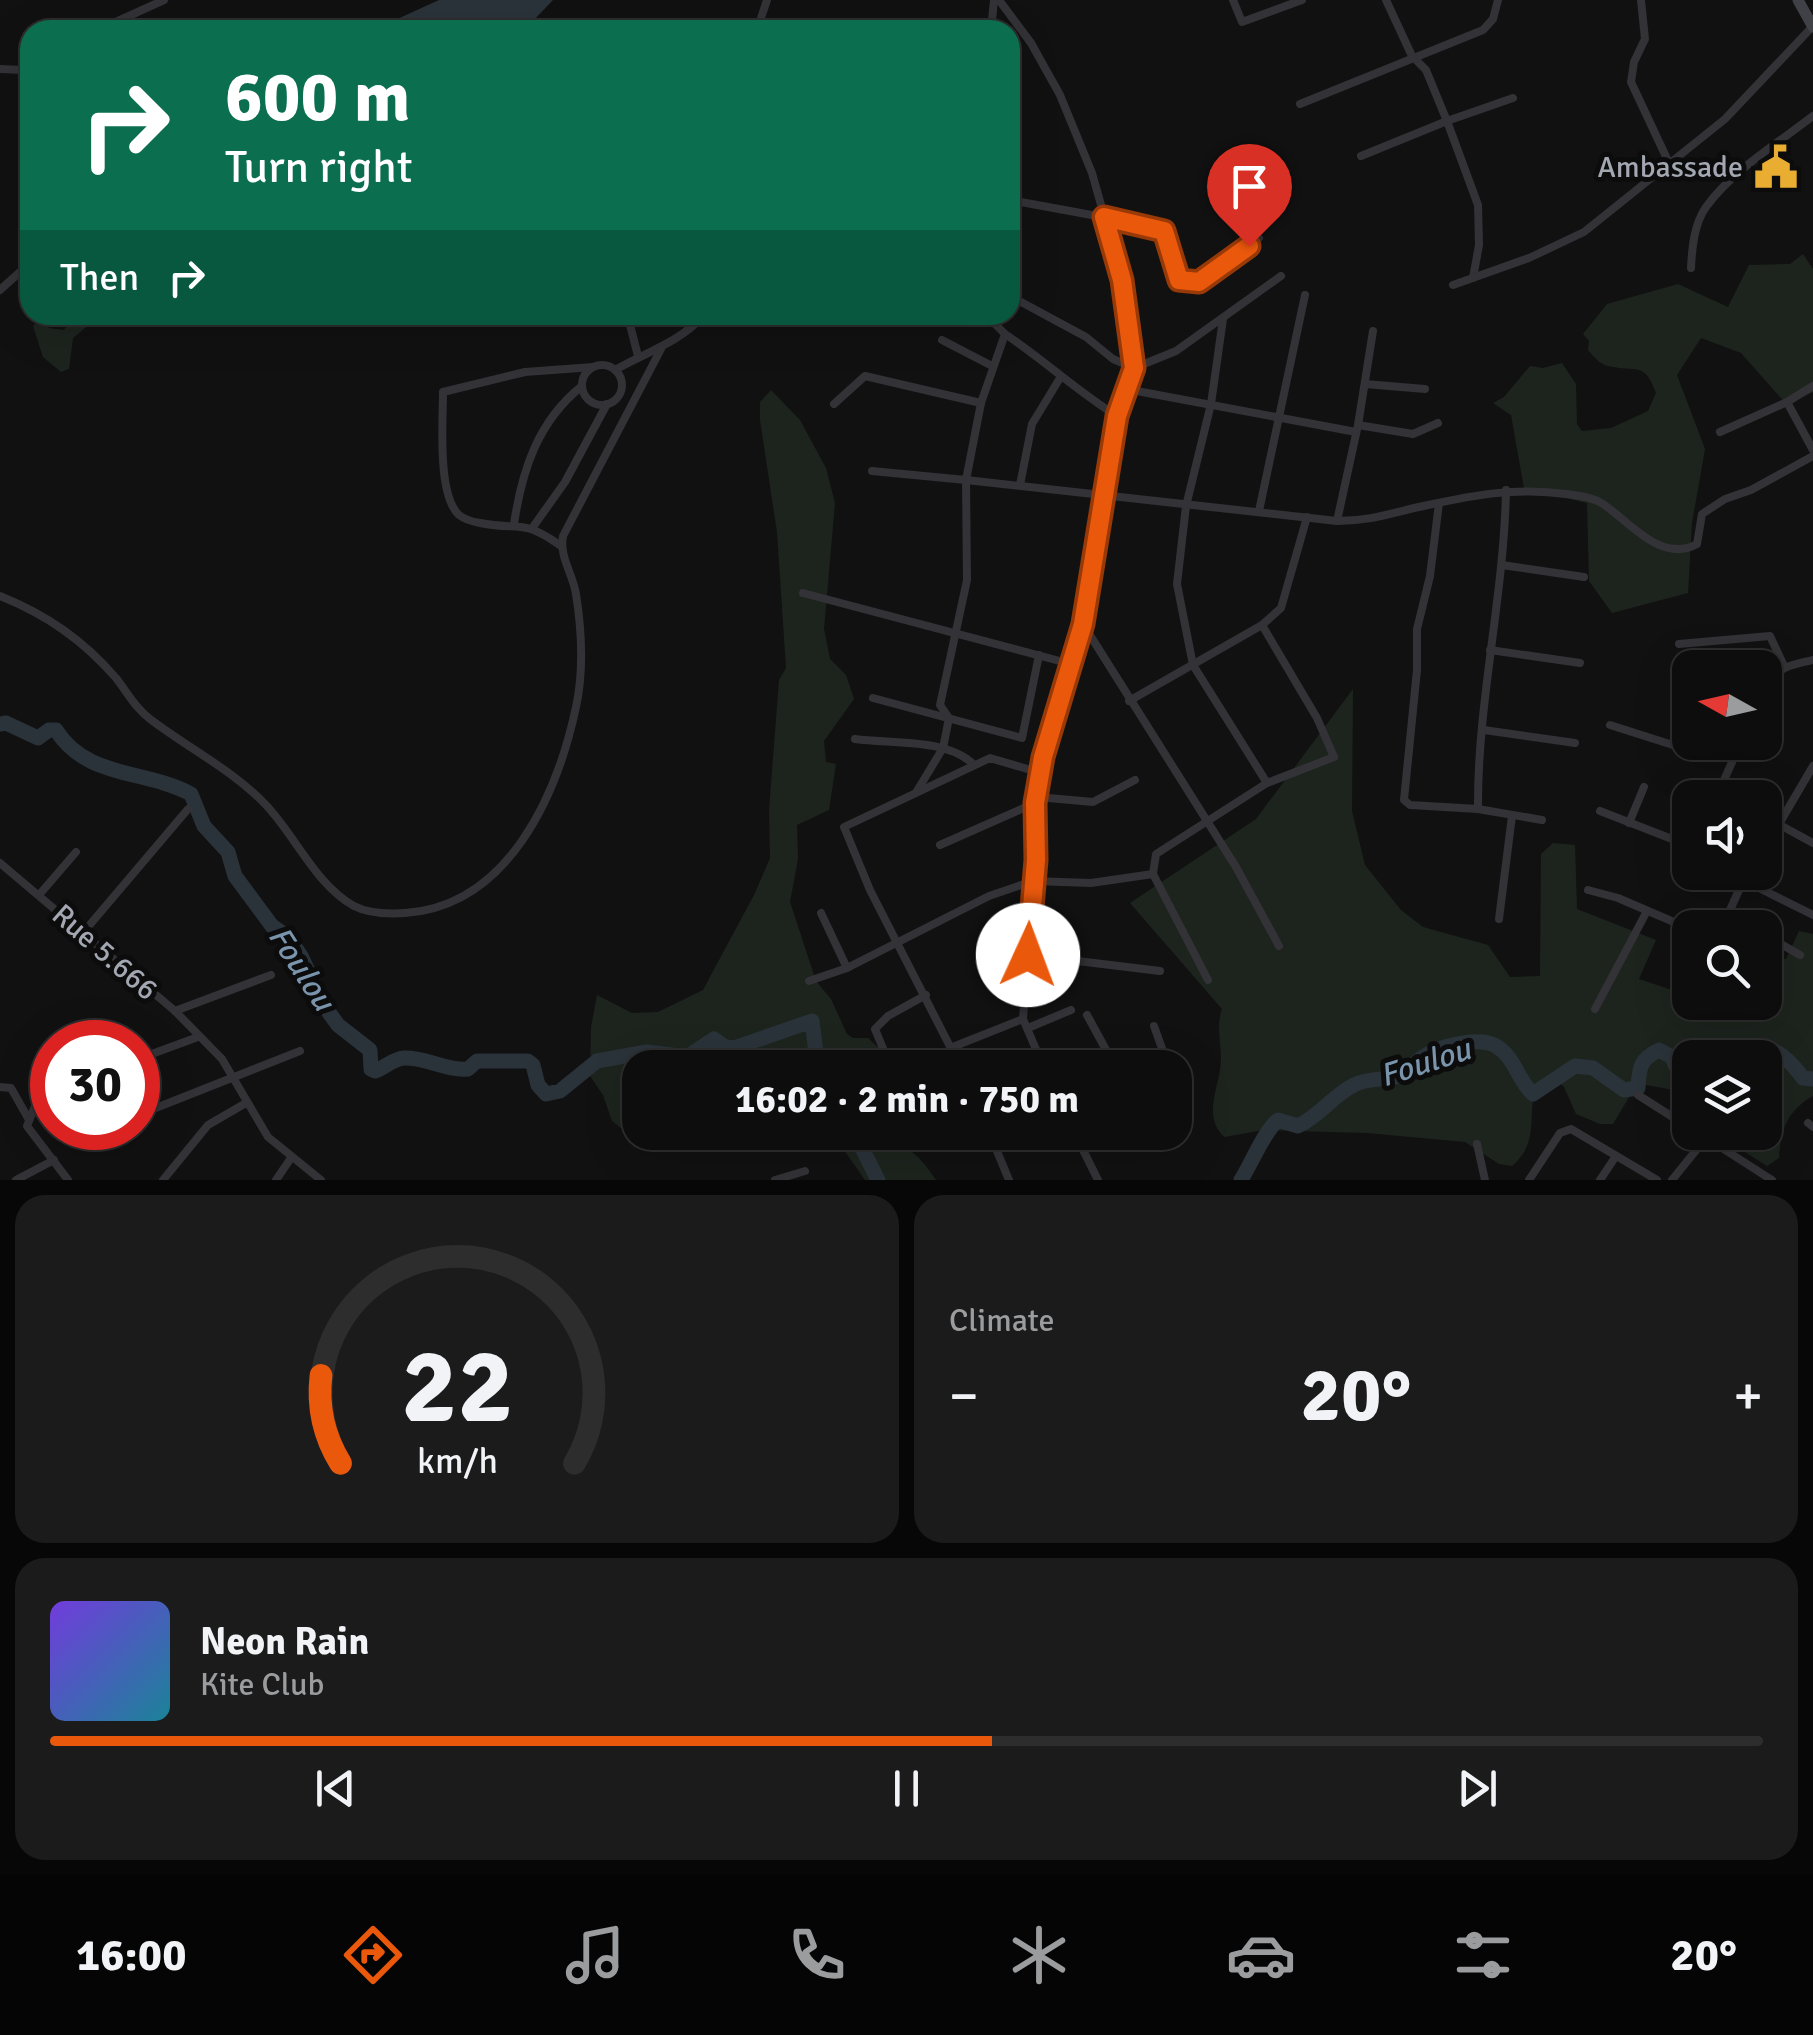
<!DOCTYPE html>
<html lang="en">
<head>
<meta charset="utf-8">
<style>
  :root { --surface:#0d0d0e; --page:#1b1b1c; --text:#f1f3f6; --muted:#9a9c9e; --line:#2d2d2e; --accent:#ea580c }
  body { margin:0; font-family:Signika,sans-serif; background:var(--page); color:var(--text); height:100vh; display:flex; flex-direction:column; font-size:38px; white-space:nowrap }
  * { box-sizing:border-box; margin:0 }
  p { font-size:32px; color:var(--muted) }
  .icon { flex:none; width:55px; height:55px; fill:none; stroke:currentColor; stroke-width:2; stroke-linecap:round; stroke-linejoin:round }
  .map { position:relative; height:1180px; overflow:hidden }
  .sheet { display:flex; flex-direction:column; gap:15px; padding:15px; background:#070708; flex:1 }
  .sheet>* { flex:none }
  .hud { position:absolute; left:20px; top:20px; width:1000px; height:305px; border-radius:30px; box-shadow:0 10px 40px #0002,0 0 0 2px var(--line); background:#0b6e4f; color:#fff; overflow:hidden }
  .needle { width:65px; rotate:278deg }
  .fabs { position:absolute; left:1672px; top:650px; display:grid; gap:20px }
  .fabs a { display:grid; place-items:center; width:110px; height:110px; border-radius:20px; background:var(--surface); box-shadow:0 10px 40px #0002,0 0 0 2px var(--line); font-size:50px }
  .speed { position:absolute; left:30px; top:1020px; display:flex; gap:20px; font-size:50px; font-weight:700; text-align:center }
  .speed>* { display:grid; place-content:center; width:130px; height:130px; border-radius:50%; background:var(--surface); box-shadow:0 10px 40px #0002,0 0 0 2px var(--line); line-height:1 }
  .speed .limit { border:15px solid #d22; background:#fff; color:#111 }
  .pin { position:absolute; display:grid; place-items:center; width:85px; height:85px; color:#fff; margin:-102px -42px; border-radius:50% 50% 50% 0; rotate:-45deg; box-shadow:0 0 10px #0007 }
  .pin .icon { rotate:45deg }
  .me { position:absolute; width:110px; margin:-55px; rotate:2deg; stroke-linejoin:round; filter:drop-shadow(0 0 8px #0008) }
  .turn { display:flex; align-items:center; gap:35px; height:210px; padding:0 40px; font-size:45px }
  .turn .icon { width:130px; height:130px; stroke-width:2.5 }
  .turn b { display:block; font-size:70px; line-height:85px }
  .then { display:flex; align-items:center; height:95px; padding:0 40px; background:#0003; gap:20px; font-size:38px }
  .big { font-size:75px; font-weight:800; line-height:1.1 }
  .sheet .card { flex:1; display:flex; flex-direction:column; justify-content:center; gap:15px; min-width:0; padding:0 35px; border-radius:30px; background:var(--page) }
  .sheet .dial { align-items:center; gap:0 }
  .dial svg { height:260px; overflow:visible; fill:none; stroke:var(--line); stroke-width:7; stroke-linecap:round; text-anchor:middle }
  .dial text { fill:var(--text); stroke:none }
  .song { display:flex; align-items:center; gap:30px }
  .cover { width:120px; height:120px; border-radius:15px; background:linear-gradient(135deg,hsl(260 70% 55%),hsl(190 70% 35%)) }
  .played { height:10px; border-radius:5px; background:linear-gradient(90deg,var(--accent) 55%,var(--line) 55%) }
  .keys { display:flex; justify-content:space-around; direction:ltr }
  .heat { display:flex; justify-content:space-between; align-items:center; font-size:55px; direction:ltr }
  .sheet .tiles { flex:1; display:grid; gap:15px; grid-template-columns:1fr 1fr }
  .card:last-child { grid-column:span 2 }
  .trip { position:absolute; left:622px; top:1050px; width:570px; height:100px; border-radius:30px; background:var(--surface); box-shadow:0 10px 40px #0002,0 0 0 2px var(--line); font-weight:800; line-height:100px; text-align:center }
  .menu { display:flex; height:160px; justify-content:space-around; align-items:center; background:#050506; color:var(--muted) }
  .menu .icon { width:70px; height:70px }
  .menu .active { color:var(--accent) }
  .menu b { font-size:45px; color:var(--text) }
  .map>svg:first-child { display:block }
  .green { fill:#1d241e }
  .water { fill:#2b333a }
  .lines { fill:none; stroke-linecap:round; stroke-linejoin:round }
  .river { stroke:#2b333a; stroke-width:15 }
  .minor { stroke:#323237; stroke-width:8 }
  .secondary { stroke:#404147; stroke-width:11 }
  .route-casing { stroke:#983908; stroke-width:25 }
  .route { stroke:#ea580c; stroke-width:18 }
  .labels { text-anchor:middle; stroke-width:10; stroke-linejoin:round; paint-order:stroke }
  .poi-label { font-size:30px; fill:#a2a7b2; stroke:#0c0c0d; text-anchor:end }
  .street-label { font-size:30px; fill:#a2a7b2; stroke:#0c0c0d }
  .water-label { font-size:32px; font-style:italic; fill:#7a94ac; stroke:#0c0c0d }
</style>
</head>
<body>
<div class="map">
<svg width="1813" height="1180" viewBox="0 0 1813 1180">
  <rect width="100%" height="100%" fill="#111112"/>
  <g class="green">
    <path d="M1803,254L1813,269V392L1787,405L1741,353L1701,338L1677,375L1705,449L1692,523L1688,593L1612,613L1589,581L1587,503L1524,488L1511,415L1493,403L1504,397L1530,366L1543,368L1562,363L1576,384L1577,424L1582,431L1611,428L1648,411L1656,393C1644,360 1636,373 1608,366C1600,364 1594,357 1588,350L1589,341L1583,334L1607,304L1678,284L1728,307L1749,265L1790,264Z"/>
    <path d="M75,315H101L73,338L69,369L61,372L43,357L33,326L39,320L46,321L49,328L64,330Z"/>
    <path d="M771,390L800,420L826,468L835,503L824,629L830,659L846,675L854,699L824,741L826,762L836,764L829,810L797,825L798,859L790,902L816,981L831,999L847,1034L853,1038H868L881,1050L887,1067H811L791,1056L758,1051L730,1059L724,1067L640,1068V1132L694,1133L683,1139H655L630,1135L612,1121L603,1095L590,1076L591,1027L597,995L632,1013L658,1012L703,990L755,893L770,858L769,810L779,680L786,668L777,532L760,420V402Z"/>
    <path d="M1353,689L1352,811L1365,865L1401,910L1423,927L1488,945L1510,977L1540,976L1541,854L1553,843L1575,845L1577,909L1656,940L1639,979L1690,996V1002H1765V959H1786L1799,931L1813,934V1096C1787,1111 1781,1129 1779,1158L1767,1166L1745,1152L1734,1133L1765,1132V1058H1690V1093L1646,1085L1634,1089L1613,1124H1600L1576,1114L1564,1087L1555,1078L1542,1079C1521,1107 1545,1138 1512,1166L1499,1164L1465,1142L1367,1133L1264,1130L1224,1137C1201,1114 1221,1086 1221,1058C1221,1041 1216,1026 1222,1009L1130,903L1256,819Z"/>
    <path d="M832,1133H882C889,1143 894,1141 904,1147C919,1155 927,1167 936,1180H865Z"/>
  </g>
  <path class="water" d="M439,0H553L532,22L508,30H383L382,26Z"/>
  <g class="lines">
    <g class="river">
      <path d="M0,724L6,723L38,738L49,730H56C87,779 144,769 191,794L204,826L228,852L235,876L272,926L288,937L301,956L325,1007L338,1025L370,1050L371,1069L375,1071C385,1068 392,1059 404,1058C426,1057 446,1071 468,1069L477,1061H528L533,1065L538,1085L546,1094L560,1091L597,1061L647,1052L687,1057L714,1039L725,1047L734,1048L812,1021L816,1053L824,1068"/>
      <path d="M1745,1058C1768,1036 1789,1059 1803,1078L1813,1079"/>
      <path d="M854,1132L878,1180"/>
      <path d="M1241,1180C1251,1164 1265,1130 1278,1120L1298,1126C1320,1116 1333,1095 1354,1085C1369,1077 1384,1081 1398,1076C1408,1072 1414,1063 1423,1057C1439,1046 1479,1036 1496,1046C1515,1057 1518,1081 1533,1094L1575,1066L1593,1068L1624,1090L1638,1088C1639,1068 1640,1059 1659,1050L1672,1057L1687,1092L1690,1091"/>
    </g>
    <g class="minor">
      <path d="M999,0L1031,43L1060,95L1092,173L1122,279L1134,368"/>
      <path d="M1233,0L1242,22L1302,0"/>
      <path d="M1386,0L1412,56L1426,70L1447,121L1513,98"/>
      <path d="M1641,0L1645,39L1634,62L1631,82L1669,163"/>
      <path d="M98,30L164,0"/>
      <path d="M757,30L767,0"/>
      <path d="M991,30L994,0"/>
      <path d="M0,69L23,70L30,66"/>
      <path d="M1300,104L1483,30L1493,19L1498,0"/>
      <path d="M1361,156L1447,121L1478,205L1479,245L1473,278"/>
      <path d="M1010,200L1157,227L1164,231L1179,280L1199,282L1259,238"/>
      <path d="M1691,268C1692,248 1694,224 1706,207C1732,171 1778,143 1813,116"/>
      <path d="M1453,285L1529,258L1584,232L1725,119L1813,26"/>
      <path d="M0,290L30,263"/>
      <path d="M1010,296L1086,337L1113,359L1134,368"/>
      <path d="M621,315L630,325L638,356"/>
      <path d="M1223,319L1211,404L1186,506L1177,584L1193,665L1267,783"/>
      <path d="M1005,334C1044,360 1077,391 1117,416"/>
      <path d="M942,340L992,366"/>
      <circle cx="602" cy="385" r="20"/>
      <path d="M615,370C646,352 679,343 704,315"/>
      <path d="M1365,384L1425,389"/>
      <path d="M1126,389L1356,432"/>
      <path d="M1787,402L1813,450"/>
      <path d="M834,404L865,376L981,403"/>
      <path d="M1358,425L1413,434L1438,423"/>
      <path d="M1720,432L1787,402L1813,386"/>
      <path d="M872,471L966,480L981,403L1005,334L986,315"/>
      <path d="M1020,485L1032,424L1060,378"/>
      <path d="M1439,503L1430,576L1417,629V670L1404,800L1410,805L1478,809L1542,820"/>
      <path d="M1259,511L1305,295"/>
      <path d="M1337,521L1358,425L1373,331"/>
      <path d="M514,524C522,470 538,421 582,386"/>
      <path d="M533,527L565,482L607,404"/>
      <path d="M561,546C521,518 522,531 480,523C474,522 464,519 459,515C437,495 443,420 443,392L525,372L593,367"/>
      <path d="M1502,565L1584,577"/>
      <path d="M803,593L1071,664"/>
      <path d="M0,596C47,615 83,640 116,678C127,692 135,708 150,719C188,748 231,769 265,804C295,835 315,884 354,906C369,914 389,914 405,913C508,906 557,796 576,707C584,670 582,632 576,594C573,574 559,557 563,536L661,349"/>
      <path d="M1083,624L1236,867L1279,946"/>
      <path d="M1679,644L1770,636L1784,666"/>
      <path d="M1490,650L1580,663"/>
      <path d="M1765,689C1777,667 1789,665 1813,660"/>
      <path d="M873,698L1022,738L1039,655"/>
      <path d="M1129,701L1262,625L1281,608L1307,517"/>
      <path d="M1676,709V746L1737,752"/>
      <path d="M1610,725L1676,746"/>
      <path d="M1484,730L1575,743"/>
      <path d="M855,739C891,744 946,738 973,764"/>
      <path d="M917,791L943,748L949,718L940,705L967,580L966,480L1337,521C1372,521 1394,512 1428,505C1474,495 1518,487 1566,494C1579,496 1592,497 1603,504C1629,521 1661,564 1697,544L1702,514L1725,499L1751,490L1813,456"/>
      <path d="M1037,797L1093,802L1135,780"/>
      <path d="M1716,798L1741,742"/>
      <path d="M1478,809C1477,704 1504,597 1506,490"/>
      <path d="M1600,811L1690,846"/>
      <path d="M1629,823L1644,787"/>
      <path d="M1778,824L1813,843"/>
      <path d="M940,845L1035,803"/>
      <path d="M1765,848L1813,766"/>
      <path d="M0,863L175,1011L222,1059L268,1137L321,1180"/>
      <path d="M1153,874L1156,854L1267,783L1334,757L1317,718L1262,625"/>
      <path d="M1746,875L1755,886L1813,915"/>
      <path d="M1588,890L1618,898L1690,929"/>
      <path d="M39,895L76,852"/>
      <path d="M821,913L847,968L989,896L1033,881L1091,883L1153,874L1208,980"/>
      <path d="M1729,916L1751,928"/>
      <path d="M1499,919L1512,816"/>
      <path d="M1722,928L1747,872"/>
      <path d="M82,934L188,809"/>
      <path d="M1765,935L1800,955"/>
      <path d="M1028,955L1160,971"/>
      <path d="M809,981L847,968"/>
      <path d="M1595,1009L1647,911"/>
      <path d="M175,1011L271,975"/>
      <path d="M1087,1015L1116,1068"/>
      <path d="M1154,1026L1169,1068"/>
      <path d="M1028,1028L1071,1010"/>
      <path d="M950,1048L1023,1019"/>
      <path d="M138,1059L198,1037"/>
      <path d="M891,1068L875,1029L888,1016L926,995"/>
      <path d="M961,1068L870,890L844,827L990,758L1041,773"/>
      <path d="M1044,1068L1023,1019L1035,860V803L1043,757L1083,624L1117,416L1134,368L1176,351L1281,276"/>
      <path d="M0,1087L11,1088L28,1118"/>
      <path d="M1638,1095L1690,1128"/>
      <path d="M52,1099L35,1106L27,1126L68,1180"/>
      <path d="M143,1113L300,1051"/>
      <path d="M1808,1123L1813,1127"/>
      <path d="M924,1132V1134"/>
      <path d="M989,1132L1009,1180"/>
      <path d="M1074,1132L1098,1180"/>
      <path d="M1157,1132L1164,1146"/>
      <path d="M1697,1132L1772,1180"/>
      <path d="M1477,1144L1485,1180"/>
      <path d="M16,1180L54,1160"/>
      <path d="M163,1180L208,1125L246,1103"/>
      <path d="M276,1180L291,1158"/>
      <path d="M775,1180L805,1171"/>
      <path d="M1529,1180L1560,1133L1571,1129L1657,1180"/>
      <path d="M1600,1180L1616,1156"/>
      <path d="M1672,1180L1706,1138"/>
    </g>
    <path class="secondary" d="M1798,0L1813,27"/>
  </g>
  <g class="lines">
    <g class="route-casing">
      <path id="route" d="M1028,955L1036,860L1035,803L1043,757L1083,624L1117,416L1134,368L1122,280L1104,217L1164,231L1179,280L1199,282L1249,246"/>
    </g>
    <use href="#route" class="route"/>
  </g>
  <defs>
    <g id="civic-bare" transform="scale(3.45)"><path d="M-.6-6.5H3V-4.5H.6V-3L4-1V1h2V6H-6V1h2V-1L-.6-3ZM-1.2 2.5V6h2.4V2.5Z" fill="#e9ad32" stroke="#0c0c0d" stroke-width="2.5" paint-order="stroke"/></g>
  </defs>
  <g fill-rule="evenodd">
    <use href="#civic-bare" x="1776" y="167"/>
  </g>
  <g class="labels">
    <g class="poi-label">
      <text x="1743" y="177">Ambassade</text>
    </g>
    <g class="street-label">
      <text transform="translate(105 952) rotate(41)" y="10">Rue 5.666</text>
    </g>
    <g class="water-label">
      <text transform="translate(302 968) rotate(57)" y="11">Foulou</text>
      <text transform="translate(1425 1062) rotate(-18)" y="11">Foulou</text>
    </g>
  </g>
</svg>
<div class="fabs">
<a><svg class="needle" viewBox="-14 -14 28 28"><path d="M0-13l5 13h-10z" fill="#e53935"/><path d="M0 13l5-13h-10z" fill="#9a9c9e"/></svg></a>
<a><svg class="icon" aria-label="sound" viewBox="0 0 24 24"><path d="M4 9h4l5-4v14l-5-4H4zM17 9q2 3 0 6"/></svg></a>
<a><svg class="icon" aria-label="search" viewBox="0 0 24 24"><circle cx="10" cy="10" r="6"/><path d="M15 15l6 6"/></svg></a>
<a><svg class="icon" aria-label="layers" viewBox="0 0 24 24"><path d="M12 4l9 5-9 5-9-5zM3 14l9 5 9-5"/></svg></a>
</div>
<div class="speed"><div class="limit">30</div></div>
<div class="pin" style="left:1249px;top:246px;background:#d93025"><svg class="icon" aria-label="arrive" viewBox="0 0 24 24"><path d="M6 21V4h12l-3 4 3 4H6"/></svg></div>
<svg class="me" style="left:1028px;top:955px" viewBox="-20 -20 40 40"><circle r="19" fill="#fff"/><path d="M0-13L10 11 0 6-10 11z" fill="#ea580c"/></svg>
<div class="trip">16:02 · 2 min · 750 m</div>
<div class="hud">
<div class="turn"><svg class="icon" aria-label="right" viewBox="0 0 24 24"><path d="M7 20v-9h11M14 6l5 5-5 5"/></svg><div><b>600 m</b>Turn right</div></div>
<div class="then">Then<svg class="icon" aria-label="right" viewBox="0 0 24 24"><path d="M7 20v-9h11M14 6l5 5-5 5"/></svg></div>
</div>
</div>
<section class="sheet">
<div class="tiles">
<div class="card dial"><svg viewBox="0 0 100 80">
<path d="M14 69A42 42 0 1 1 86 69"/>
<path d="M14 69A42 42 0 0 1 8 42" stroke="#ea580c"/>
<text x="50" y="56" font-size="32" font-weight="700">22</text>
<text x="50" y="72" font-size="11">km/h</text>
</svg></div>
<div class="card"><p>Climate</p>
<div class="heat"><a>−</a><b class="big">20°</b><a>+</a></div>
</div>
<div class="card">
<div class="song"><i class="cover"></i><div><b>Neon Rain</b><p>Kite Club</p></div></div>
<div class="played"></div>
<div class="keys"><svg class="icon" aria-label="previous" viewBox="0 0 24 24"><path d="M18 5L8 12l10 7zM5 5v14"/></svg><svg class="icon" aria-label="pause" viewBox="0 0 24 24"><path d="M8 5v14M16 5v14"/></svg><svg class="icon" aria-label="next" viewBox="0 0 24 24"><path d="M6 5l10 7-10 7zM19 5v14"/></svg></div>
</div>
</div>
</section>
<nav class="menu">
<b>16:00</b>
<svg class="icon active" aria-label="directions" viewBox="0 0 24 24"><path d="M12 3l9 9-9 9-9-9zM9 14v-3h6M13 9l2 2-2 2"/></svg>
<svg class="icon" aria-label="music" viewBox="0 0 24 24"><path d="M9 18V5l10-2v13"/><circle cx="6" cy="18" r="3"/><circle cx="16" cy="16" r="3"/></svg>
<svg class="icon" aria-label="phone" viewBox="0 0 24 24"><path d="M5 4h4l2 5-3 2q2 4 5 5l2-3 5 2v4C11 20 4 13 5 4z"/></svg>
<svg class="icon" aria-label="climate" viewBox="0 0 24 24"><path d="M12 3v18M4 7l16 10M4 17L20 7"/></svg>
<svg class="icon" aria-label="car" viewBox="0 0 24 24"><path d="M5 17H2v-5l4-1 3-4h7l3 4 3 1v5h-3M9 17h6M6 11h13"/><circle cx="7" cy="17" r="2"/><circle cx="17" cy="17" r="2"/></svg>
<svg class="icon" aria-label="filters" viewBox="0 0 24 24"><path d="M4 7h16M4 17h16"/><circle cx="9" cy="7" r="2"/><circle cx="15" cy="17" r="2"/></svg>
<b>20°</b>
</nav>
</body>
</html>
